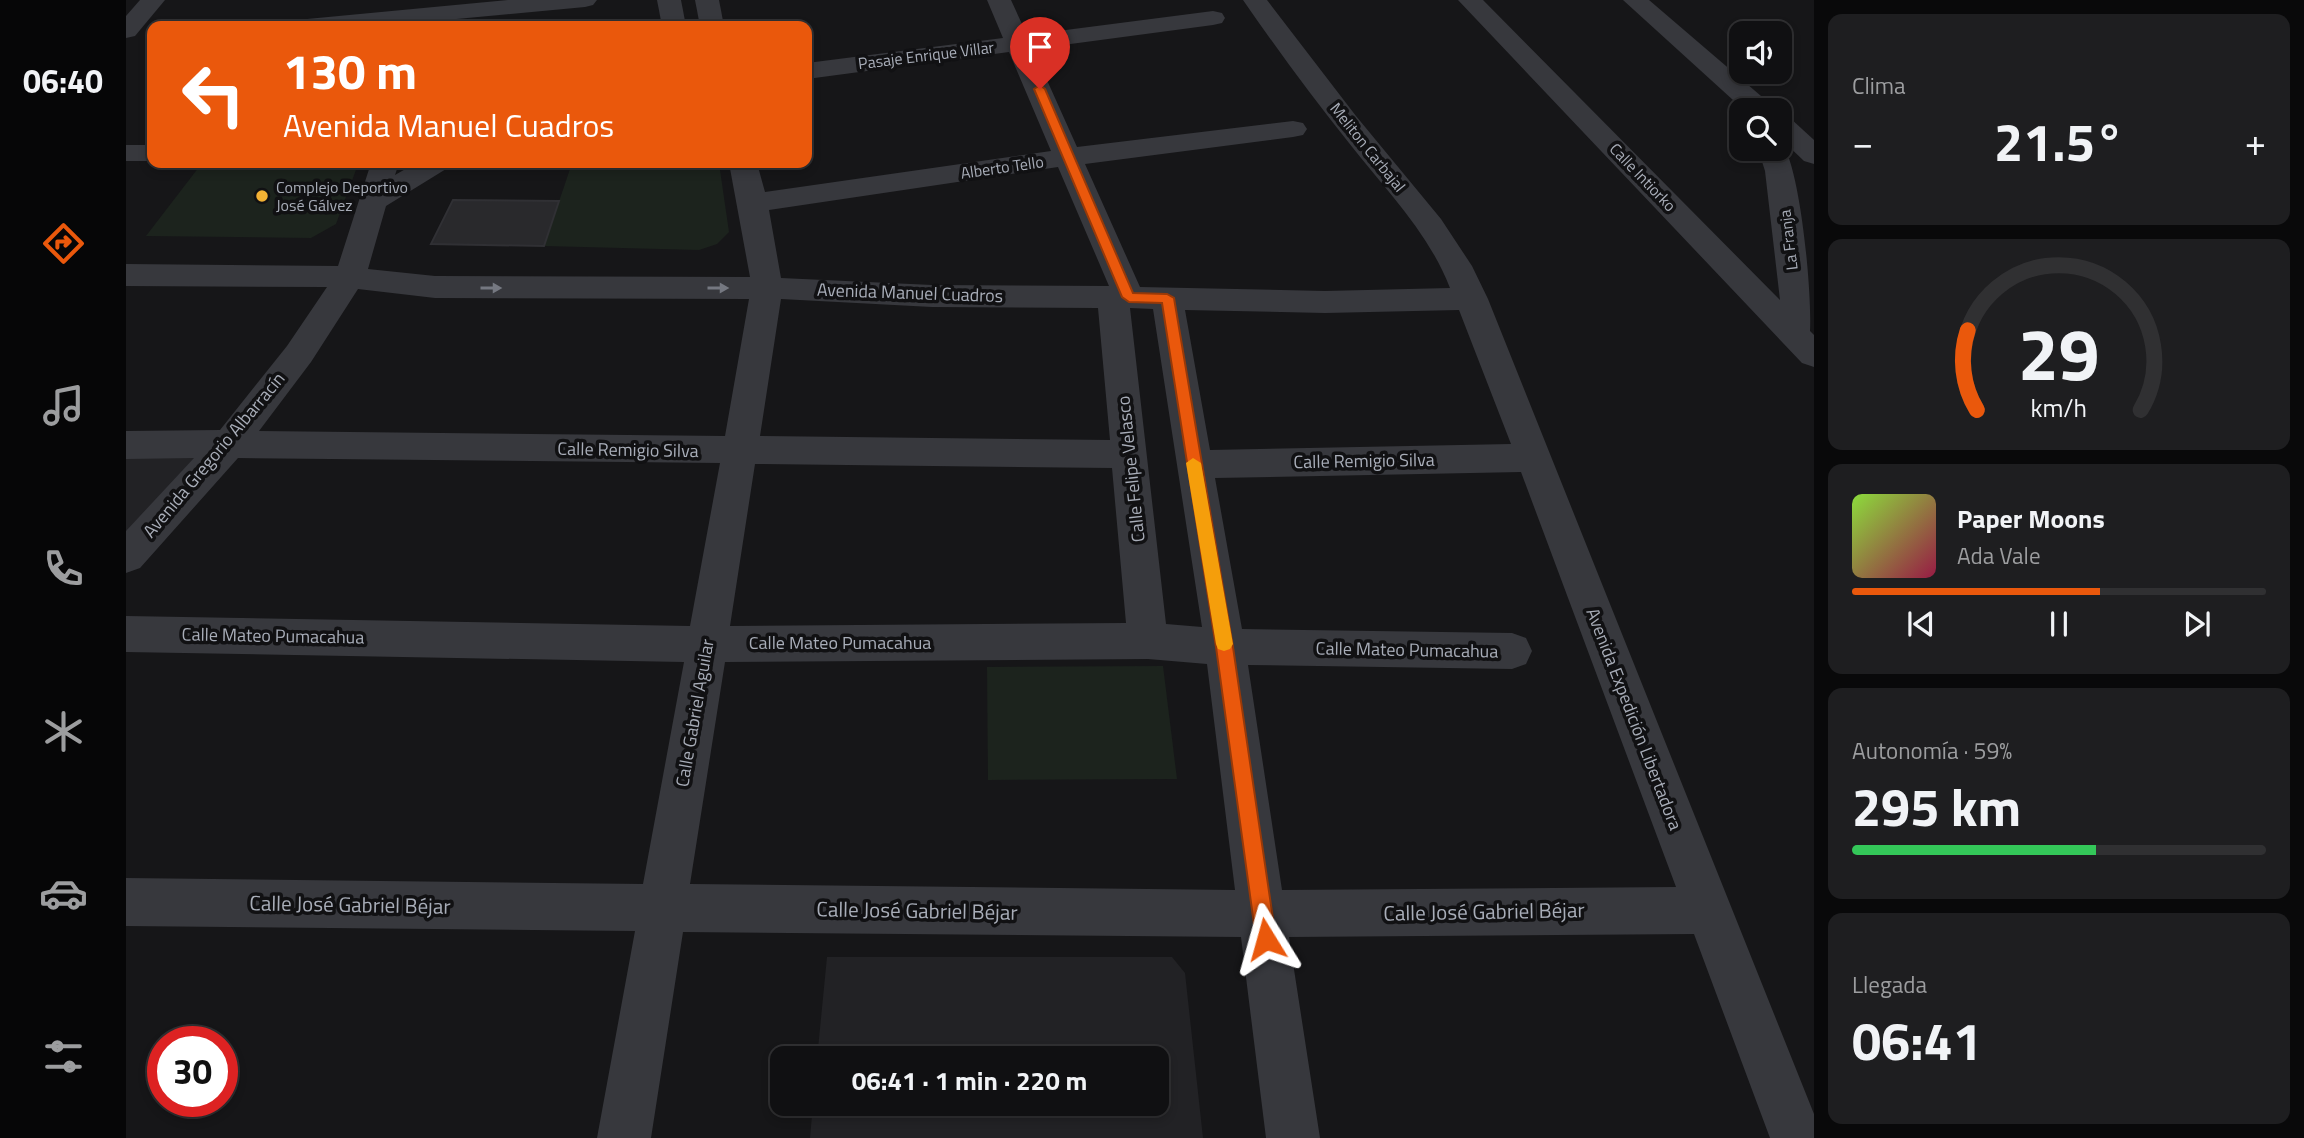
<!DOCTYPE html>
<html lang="es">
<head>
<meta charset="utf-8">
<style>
  :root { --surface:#101012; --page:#1e1e20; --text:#f1f3f6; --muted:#9c9d9f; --line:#303032; --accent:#ea580c }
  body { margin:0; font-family:"Titillium Web",sans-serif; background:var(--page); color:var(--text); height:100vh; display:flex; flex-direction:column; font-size:26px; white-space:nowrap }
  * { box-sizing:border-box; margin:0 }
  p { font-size:23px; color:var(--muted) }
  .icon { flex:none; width:38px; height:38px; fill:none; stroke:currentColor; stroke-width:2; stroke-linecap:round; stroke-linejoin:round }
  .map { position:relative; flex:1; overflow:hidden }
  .side { display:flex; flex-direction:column; gap:14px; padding:14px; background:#09090a; width:490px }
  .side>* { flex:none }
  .guide { position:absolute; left:21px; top:21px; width:665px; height:147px; border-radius:14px; box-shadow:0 4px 10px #0003,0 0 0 2px var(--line); background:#ea580c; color:#fff; overflow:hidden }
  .controls { position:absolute; left:1603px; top:21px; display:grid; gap:14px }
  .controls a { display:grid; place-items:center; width:63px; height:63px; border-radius:14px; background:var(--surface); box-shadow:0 4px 10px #0003,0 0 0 2px var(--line); font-size:35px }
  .speed { position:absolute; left:21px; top:1026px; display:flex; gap:14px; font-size:35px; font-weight:700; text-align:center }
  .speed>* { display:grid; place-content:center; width:91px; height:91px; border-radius:50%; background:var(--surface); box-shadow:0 4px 10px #0003,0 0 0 2px var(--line); line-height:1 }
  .speed .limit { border:10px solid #d22; background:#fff; color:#111 }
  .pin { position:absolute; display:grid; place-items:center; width:60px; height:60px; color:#fff; margin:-72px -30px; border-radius:50% 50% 50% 0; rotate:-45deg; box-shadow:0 0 7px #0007 }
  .pin .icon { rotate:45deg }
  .me { position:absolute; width:77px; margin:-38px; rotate:352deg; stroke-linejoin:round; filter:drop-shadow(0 0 5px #0008) }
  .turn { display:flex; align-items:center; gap:24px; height:147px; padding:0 21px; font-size:32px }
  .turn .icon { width:91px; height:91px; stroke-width:2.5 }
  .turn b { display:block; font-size:49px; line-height:60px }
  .big { font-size:52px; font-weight:700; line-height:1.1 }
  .side .tile { flex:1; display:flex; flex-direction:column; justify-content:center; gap:10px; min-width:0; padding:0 24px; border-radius:14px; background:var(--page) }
  .side .dial { align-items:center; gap:0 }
  .dial svg { height:182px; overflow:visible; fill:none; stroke:var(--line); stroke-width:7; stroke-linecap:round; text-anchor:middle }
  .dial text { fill:var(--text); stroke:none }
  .song { display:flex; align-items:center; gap:21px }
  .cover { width:84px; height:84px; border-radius:10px; background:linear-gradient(135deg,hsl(90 70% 55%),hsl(340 70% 35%)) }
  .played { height:7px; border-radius:4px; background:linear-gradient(90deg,var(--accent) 60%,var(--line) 60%) }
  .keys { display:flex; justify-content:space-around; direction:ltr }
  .heat { display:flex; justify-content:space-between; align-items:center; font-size:38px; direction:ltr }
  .charge { height:10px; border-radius:5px; background:linear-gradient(90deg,#34c759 59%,var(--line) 0) }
  .trip { position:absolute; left:644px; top:1046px; width:399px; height:70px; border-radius:14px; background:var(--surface); box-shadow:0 4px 10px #0003,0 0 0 2px var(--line); font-weight:700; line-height:70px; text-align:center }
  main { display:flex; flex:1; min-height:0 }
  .dock { display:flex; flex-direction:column; width:126px; justify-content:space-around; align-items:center; background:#060607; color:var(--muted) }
  .dock .icon { width:49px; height:49px }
  .dock .current { color:var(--accent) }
  .dock b { font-size:32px; color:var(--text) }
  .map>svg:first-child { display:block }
  .built { fill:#222225 }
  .green { fill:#1c231d }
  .building { fill:#29292c; stroke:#303034; stroke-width:2 }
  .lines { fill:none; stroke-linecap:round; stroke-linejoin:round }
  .minor { fill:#37383d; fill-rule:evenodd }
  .oneway { fill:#757881 }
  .route { fill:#ea580c; stroke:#983908; stroke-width:2 }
  .slow { fill:#f59e0b }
  .poi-dot { fill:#f2b134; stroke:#111113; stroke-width:2.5 }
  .labels { text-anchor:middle; stroke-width:7; stroke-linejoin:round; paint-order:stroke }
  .far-street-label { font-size:16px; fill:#a8adb8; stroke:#111113 }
  .far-poi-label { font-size:16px; fill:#a8adb8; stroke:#111113; text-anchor:start }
  .street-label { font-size:18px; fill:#a8adb8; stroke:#111113 }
  .near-street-label { font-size:21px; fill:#a8adb8; stroke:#111113 }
</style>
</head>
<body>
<main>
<nav class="dock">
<b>06:40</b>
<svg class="icon current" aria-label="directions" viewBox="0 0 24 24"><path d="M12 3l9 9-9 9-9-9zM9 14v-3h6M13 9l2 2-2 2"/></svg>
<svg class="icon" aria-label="music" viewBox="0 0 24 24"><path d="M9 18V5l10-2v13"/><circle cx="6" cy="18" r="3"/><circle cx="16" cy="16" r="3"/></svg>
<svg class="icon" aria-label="phone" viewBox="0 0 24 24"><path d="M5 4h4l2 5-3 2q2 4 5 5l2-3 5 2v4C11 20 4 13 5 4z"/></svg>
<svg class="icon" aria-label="climate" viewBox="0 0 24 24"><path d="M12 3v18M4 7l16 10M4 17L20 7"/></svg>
<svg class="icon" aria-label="car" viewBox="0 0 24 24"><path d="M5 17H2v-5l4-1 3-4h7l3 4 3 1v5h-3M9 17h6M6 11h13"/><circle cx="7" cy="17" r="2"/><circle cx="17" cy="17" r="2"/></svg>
<svg class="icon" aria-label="filters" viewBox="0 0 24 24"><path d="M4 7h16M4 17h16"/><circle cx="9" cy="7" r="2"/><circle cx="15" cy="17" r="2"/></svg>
</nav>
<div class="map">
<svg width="1688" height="1138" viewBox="0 0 1688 1138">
  <rect width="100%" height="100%" fill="#161618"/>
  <g class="built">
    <path d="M0,455L78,456L0,543Z"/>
    <path d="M701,957H1046L1059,973L1077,1138H684L687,1104H1031V1059H691Z"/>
  </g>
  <g class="green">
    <path d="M446,163H593L603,232L591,244L573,250L418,246Z"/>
    <path d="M73,167H231L210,224L185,238L20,236Z"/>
    <path d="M1037,666L1051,779L862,780L861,667Z"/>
  </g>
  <path class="building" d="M327,200L433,201L418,246L305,244Z"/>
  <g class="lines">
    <g class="minor">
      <path d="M14,0H39L9,36L0,38V16Z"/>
      <path d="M382,0H471L467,5L459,7L256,26H169L172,21L181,19Z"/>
      <path d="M531,0H555L560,26H536Z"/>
      <path d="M569,0H593L598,26H574Z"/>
      <path d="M861,0H885L901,35L1087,11L1096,13L1099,18L1096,23L1087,25L907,49L951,147L1167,121L1177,123L1181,129L1177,135L1167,137L959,164L1014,287L1199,291L1324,288C1303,233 1259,189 1223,143C1186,97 1151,49 1117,0H1141L1230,116L1315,219L1346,266L1362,299L1688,1114V1138H1644L1568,934L1163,937L1194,1138H1140L1115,937L557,932L525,1138H471L509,931L0,926V878L517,884L558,662L0,652V616L564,626L594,463L112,458L14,568L0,573V531L68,458L0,459V431L94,430L161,346L201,287L0,286V264L212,266L245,163H273L269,175L290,163H324L320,169L260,206L242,269L309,276L624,277L603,163H631L639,192L925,151L883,52L681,79V63L877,38ZM932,167L983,286L806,285L655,278L643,210ZM232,289L309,298L623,299L599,436L133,431L185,362ZM655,299L806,307L972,308L984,440L634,436ZM1004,308L1027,309L1076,627L1040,624ZM1059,310L1199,313L1333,310L1385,444L1084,450ZM629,464L986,468L1000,623L604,626ZM1395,472L1550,887L1156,890L1122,665L1386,669L1400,664L1406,651L1400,638L1386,633L1116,629L1089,478ZM1022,659L1081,664L1109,890L564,884L599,662Z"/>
      <path d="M1332,0H1357L1654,300L1639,171L1632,149H1654L1656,143C1675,171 1686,294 1684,331L1688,335V367L1676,363Z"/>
      <path d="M1497,0H1523L1635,96L1644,110H1618Z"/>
      <path d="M1654,116L1664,118L1688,140V164L1678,161L1654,138Z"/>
      <rect x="0" y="145" width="26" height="16"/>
    </g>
  </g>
  <defs><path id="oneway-solid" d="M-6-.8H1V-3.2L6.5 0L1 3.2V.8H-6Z" transform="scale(1.75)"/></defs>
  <g class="oneway">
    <use href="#oneway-solid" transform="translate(365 288)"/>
    <use href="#oneway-solid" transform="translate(592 288)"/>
  </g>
  <path class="route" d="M914,85L919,89L1007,293L1041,294L1048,298L1107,647L1150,939L1147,946L1140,949L1133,946L1130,939L1090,647L1036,303L1003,302L996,297L908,89Z"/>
  <path class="slow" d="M1067,458L1075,463L1107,644L1104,649L1098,651L1092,649L1090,644L1060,463Z"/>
  <circle class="poi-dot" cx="136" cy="196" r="7"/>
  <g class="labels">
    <g class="far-street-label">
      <text transform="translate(800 55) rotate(-7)" y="6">Pasaje Enrique Villar</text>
      <text transform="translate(1242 147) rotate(51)" y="6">Meliton Carbajal</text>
      <text transform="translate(876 167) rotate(-8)" y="6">Alberto Tello</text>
      <text transform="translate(1517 177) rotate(46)" y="6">Calle Intiorko</text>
      <text transform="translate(1662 240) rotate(-97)" y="6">La Franja</text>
    </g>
    <g class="far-poi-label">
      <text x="150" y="193">Complejo Deportivo<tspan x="150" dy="18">José Gálvez</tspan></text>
    </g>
    <g class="street-label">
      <text transform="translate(784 293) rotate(2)" y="6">Avenida Manuel Cuadros</text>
      <text transform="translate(502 450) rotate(1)" y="6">Calle Remigio Silva</text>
      <text transform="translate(88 455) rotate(-50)" y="6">Avenida Gregorio Albarracín</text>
      <text transform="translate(1238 461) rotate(-1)" y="6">Calle Remigio Silva</text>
      <text transform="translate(1005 469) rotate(-96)" y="6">Calle Felipe Velasco</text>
      <text transform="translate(147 636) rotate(1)" y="6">Calle Mateo Pumacahua</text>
      <text x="714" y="649">Calle Mateo Pumacahua</text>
      <text transform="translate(1281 650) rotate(1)" y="6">Calle Mateo Pumacahua</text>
      <text transform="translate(569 713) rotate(-80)" y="6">Calle Gabriel Aguilar</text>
      <text transform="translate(1508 719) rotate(69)" y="6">Avenida Expedición Libertadora</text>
    </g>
    <g class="near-street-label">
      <text transform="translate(224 905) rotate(1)" y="7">Calle José Gabriel Béjar</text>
      <text transform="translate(791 911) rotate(1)" y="7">Calle José Gabriel Béjar</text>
      <text transform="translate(1358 912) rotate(-1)" y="7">Calle José Gabriel Béjar</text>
    </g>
  </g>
</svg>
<div class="controls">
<a><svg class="icon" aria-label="sound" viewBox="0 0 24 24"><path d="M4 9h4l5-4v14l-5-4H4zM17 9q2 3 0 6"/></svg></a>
<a><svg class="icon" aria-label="search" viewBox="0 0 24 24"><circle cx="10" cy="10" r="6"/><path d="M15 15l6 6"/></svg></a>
</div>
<div class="speed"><div class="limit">30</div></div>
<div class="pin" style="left:914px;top:89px;background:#d93025"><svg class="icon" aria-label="arrive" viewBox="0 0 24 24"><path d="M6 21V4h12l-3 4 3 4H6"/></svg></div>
<svg class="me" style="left:1140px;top:939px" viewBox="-20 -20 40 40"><path d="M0-17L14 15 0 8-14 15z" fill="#ea580c" stroke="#fff" stroke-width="4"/></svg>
<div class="trip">06:41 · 1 min · 220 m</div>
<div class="guide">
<div class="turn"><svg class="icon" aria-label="left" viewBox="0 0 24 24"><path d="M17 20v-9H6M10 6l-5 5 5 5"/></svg><div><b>130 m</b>Avenida Manuel Cuadros</div></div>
</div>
</div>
<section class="side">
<div class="tile"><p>Clima</p>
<div class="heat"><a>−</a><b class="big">21.5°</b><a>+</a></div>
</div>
<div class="tile dial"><svg viewBox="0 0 100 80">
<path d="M14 69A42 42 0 1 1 86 69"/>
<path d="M14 69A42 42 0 0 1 10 34" stroke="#ea580c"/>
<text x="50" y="56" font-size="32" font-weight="700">29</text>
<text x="50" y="72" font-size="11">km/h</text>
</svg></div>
<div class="tile">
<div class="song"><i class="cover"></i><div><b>Paper Moons</b><p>Ada Vale</p></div></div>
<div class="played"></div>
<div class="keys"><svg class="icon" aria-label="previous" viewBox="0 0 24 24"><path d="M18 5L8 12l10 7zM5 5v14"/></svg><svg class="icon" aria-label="pause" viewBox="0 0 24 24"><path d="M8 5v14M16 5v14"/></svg><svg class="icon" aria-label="next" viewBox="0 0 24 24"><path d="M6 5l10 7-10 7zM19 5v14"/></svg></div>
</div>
<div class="tile"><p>Autonomía · 59%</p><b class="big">295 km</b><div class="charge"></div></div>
<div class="tile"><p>Llegada</p><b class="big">06:41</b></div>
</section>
</main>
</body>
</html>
